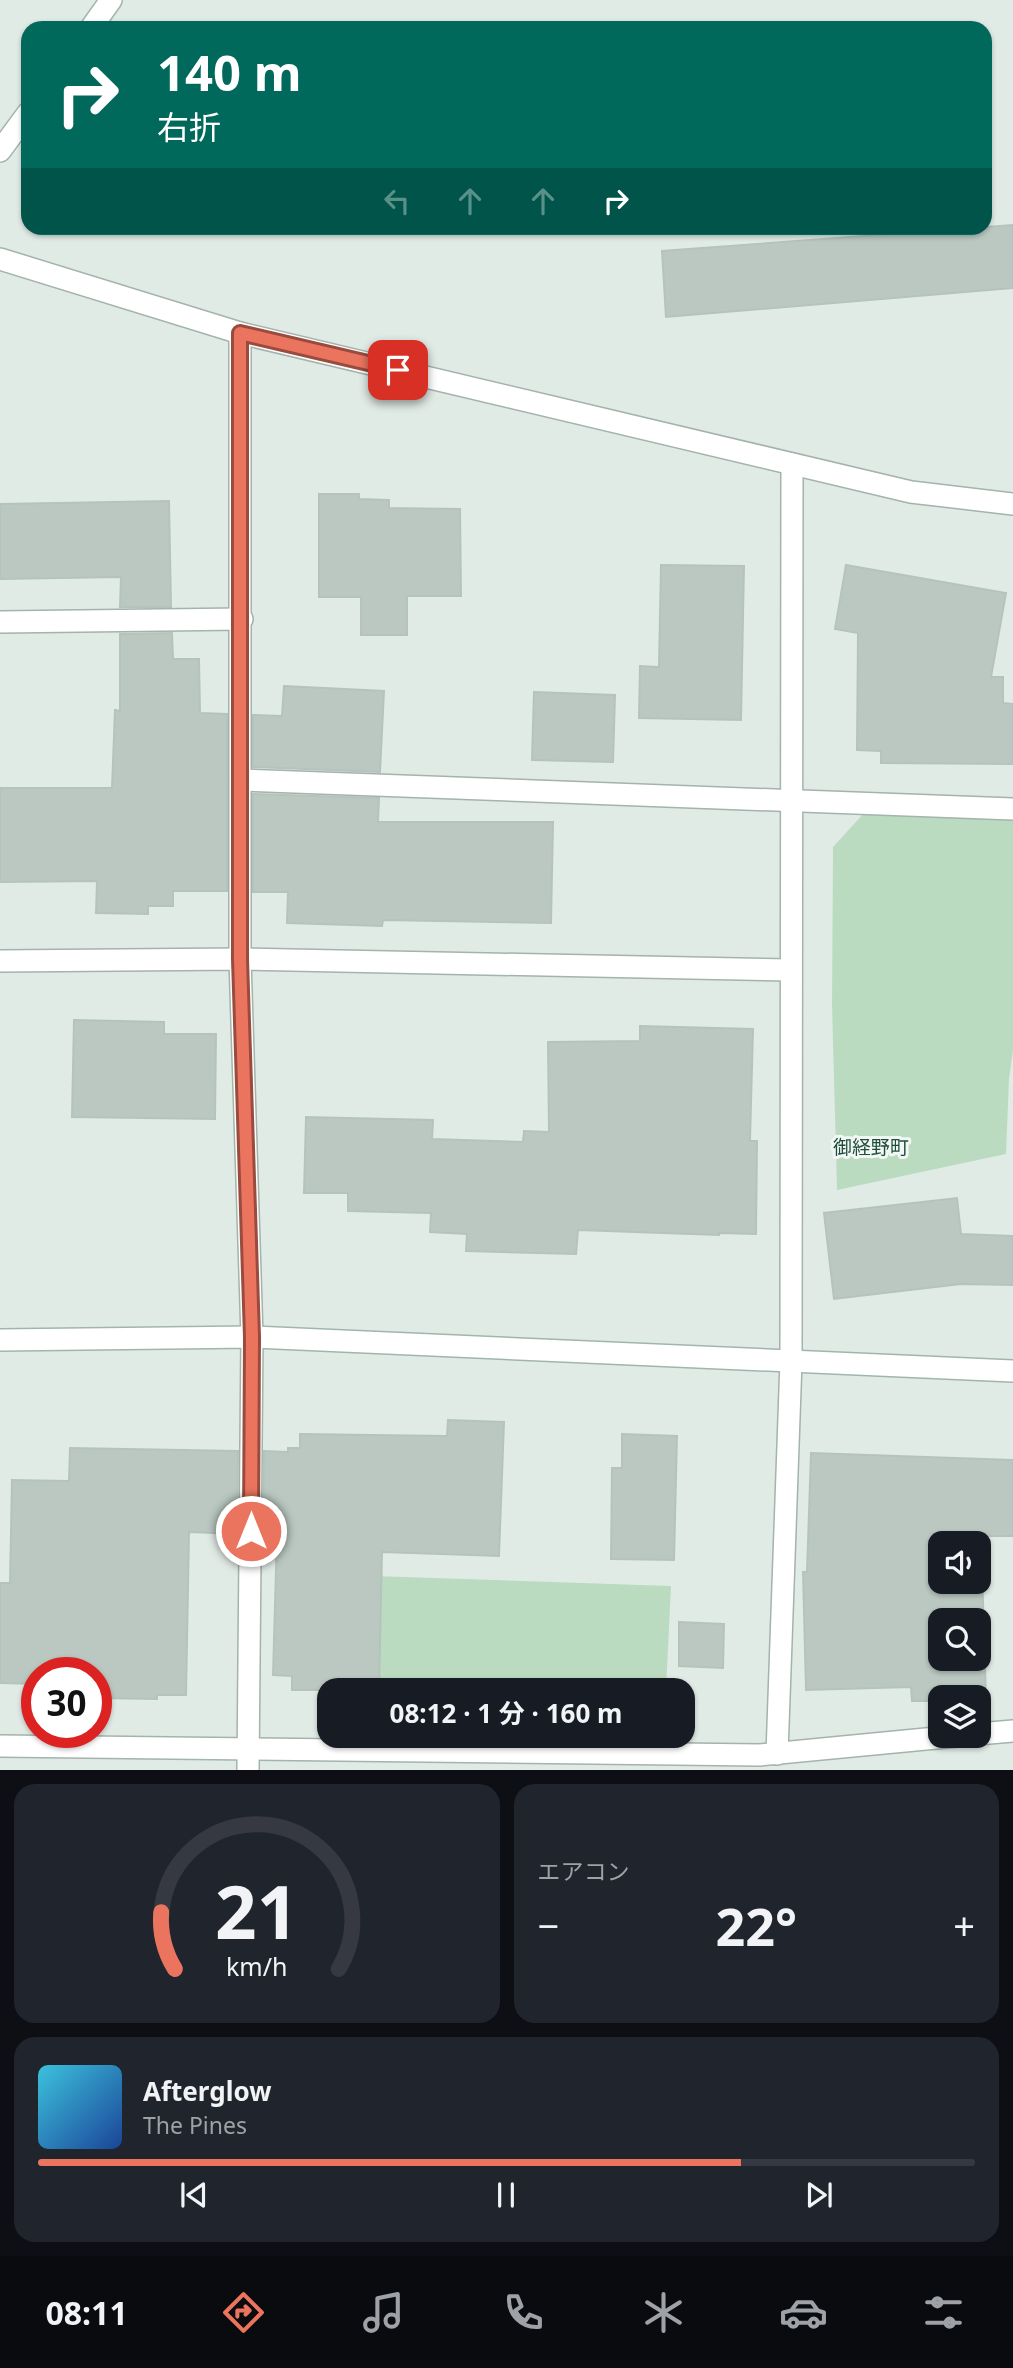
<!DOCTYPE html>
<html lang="ja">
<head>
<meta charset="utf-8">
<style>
  :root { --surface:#171b24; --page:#20242c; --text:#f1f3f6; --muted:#9ea1a6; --line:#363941; --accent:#eb745f }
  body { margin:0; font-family:"Noto Sans","Noto Sans JP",sans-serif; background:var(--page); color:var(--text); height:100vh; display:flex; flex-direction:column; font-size:26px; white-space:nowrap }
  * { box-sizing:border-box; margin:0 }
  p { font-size:23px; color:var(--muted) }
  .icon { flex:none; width:38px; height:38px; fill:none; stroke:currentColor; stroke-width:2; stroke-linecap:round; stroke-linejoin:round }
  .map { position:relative; height:1770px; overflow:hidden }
  .details { display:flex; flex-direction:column; gap:14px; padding:14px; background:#0d0f14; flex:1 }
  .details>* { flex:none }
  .banner { position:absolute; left:21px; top:21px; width:971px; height:214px; border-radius:21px; box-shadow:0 2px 5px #0004; background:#00695c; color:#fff; overflow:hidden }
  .tools { position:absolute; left:928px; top:1531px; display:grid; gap:14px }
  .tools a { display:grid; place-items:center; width:63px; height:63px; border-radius:14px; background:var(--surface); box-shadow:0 2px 5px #0004; font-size:35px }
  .speed { position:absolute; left:21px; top:1657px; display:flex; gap:14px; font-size:35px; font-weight:700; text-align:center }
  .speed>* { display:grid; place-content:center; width:91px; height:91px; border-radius:50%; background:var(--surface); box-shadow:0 2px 5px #0004; line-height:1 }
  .speed .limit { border:10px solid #d22; background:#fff; color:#111 }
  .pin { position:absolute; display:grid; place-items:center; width:60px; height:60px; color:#fff; margin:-30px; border-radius:14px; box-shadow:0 4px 10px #0006 }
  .me { position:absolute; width:77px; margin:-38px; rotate:0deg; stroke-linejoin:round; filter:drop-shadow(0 0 5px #0008) }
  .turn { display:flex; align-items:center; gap:24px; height:147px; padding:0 21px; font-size:32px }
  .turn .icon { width:91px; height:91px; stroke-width:2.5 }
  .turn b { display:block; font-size:49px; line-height:60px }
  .lanes { display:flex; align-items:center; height:66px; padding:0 21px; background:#0003; justify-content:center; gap:35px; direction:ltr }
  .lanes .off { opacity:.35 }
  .big { font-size:52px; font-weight:700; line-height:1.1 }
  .details .widget { flex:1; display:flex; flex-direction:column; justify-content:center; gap:10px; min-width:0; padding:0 24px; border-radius:21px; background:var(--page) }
  .details .dial { align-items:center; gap:0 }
  .dial svg { height:182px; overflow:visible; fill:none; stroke:var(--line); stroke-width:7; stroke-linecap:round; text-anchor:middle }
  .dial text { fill:var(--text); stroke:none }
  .song { display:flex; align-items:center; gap:21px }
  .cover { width:84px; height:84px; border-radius:10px; background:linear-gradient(135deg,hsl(190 70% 55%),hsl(220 70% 35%)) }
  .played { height:7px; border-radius:4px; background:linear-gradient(90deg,var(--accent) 75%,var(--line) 75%) }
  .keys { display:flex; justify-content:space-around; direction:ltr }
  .heat { display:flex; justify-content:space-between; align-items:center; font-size:38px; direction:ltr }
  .details .tiles { flex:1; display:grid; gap:14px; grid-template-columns:1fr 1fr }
  .widget:last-child { grid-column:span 2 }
  .trip { position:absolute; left:317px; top:1678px; width:378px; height:70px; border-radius:21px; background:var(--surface); box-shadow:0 2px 5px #0004; font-weight:700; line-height:70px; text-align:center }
  .menu { display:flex; height:112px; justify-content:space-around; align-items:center; background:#090b0e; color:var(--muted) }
  .menu .icon { width:49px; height:49px }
  .menu .current { color:var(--accent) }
  .menu b { font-size:32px; color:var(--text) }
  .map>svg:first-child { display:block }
  .green { fill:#bbdbc1 }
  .building { fill:#bac8c1; stroke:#b4c4bc; stroke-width:2; fill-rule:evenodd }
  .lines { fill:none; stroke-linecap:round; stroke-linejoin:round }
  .street-casing { stroke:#a4b3ac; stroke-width:24 }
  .secondary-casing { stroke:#a0b6ac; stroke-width:24 }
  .street { stroke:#fff; stroke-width:21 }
  .secondary { stroke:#fff; stroke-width:21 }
  .route-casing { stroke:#994b3e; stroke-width:18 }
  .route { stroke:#eb745f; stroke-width:12 }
  .labels { text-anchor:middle; stroke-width:6; stroke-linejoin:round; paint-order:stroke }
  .neighbourhood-label { font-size:19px; fill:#1f4c3d; stroke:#f1f8f4 }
</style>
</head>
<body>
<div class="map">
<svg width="1013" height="1770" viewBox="0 0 1013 1770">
  <rect width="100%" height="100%" fill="#e1ebe6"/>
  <g class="green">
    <path d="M865,812L1013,814V1050L1009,1079L1006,1154L837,1190L832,1005L833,847Z"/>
    <path d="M374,1576L671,1586L666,1690H372Z"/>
  </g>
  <g class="building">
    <path d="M1013,225V288L666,317L662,251Z"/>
    <path d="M319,494H359V499L389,500V508L460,509L461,596H407V635H361V597H319Z"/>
    <path d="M169,501L171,607H120L121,577L0,579V504Z"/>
    <path d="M661,565L744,566L741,720L639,718L640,666L659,667Z"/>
    <path d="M846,565L1006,593L991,677H1003V703L1013,704V764L881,763V751L857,750L858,633L835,629Z"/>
    <path d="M172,633L173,659H199L200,713L227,714V891H173V906H148V914L96,913L97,881L0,882V788H112L115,710L120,711V634Z"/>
    <path d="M284,686L384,691L380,772L253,767V715L282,716Z"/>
    <path d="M534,692L615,695L613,762L532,760Z"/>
    <path d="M253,794L379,798L378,822H553L551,923L383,920L382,926L287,923L288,892H253Z"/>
    <path d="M74,1020L164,1022V1034H216L215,1119L72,1117Z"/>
    <path d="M640,1026L753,1029L750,1141H757L756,1234L719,1233V1235L578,1230L576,1254L466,1251L467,1234L430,1232L431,1213L348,1211V1193H304L306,1117L433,1120L432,1139L523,1142L524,1131L549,1132L548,1042L640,1041Z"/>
    <path d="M957,1198L961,1234L1013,1236V1285L961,1284L834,1299L824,1213Z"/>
    <path d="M448,1420L504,1422L499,1556L382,1552L379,1690H292V1676L273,1675L277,1535H263L264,1451L288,1452V1448H300V1434L447,1436Z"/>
    <path d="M622,1434L677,1436L674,1560L611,1559L612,1468H622Z"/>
    <path d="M70,1448L238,1451L237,1534L189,1532L186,1695H157V1699L96,1698V1673H37V1684L0,1683V1583H10L12,1480L69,1481Z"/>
    <path d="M811,1453L1013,1460V1536H981L986,1699L940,1698V1701H912L911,1687L806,1690L803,1572H807ZM940,1544H978V1582H940ZM940,1620H978V1659H940Z"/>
    <path d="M679,1622L724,1624L723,1668L679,1666Z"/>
  </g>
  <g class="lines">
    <g class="street-casing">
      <g id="street">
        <path d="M91,28L111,0"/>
        <path d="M0,151L28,113"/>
        <path d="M0,259L240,333L911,492L1013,504"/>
        <path d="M240,333V959L252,1337L248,1770"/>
        <path d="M0,622L242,619"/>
        <path d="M241,780L1013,809"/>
        <path d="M0,961L240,959L791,970"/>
        <path d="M978,1734L1013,1731"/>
        <path d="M0,1746L760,1755L957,1736"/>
        <path d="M777,1754L791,1361L792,464"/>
      </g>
    </g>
    <g class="secondary-casing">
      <path id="secondary" d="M0,1340L252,1337L1013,1371"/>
    </g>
    <use href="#street" class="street"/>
    <use href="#secondary" class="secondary"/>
  </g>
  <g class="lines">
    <g class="route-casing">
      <path id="route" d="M251,1531L252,1337L240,959V333L398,370"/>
    </g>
    <use href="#route" class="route"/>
  </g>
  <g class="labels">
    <g class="neighbourhood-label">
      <text x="871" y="1154">御経野町</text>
    </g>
  </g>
</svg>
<div class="tools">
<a><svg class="icon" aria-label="sound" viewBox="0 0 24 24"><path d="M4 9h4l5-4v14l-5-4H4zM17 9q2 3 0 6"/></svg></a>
<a><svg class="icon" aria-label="search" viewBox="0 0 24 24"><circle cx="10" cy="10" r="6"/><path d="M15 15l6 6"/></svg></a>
<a><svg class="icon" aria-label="layers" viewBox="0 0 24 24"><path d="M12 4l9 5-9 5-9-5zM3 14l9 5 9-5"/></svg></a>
</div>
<div class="speed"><div class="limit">30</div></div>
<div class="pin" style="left:398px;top:370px;background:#d93025"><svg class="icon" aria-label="arrive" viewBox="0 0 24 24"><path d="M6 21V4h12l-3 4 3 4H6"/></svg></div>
<svg class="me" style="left:251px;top:1531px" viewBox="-20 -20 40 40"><circle r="17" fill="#eb745f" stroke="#fff" stroke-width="3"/><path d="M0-11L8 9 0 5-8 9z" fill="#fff"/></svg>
<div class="trip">08:12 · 1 分 · 160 m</div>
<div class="banner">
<div class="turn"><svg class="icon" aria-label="right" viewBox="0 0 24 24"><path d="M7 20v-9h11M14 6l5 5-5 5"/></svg><div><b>140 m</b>右折</div></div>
<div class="lanes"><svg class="icon off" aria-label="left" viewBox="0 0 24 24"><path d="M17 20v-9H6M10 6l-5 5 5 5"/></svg><svg class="icon off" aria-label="ahead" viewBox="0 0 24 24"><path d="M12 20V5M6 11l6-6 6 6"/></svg><svg class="icon off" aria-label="ahead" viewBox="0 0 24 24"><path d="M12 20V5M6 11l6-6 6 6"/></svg><svg class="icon" aria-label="right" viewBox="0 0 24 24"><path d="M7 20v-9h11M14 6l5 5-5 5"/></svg></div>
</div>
</div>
<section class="details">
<div class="tiles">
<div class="widget dial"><svg viewBox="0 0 100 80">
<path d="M14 69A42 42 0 1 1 86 69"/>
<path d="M14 69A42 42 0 0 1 8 44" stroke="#eb745f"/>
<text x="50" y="56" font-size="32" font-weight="700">21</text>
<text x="50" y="72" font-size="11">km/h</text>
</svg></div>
<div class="widget"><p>エアコン</p>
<div class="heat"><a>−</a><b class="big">22°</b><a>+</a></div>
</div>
<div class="widget">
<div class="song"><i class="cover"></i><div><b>Afterglow</b><p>The Pines</p></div></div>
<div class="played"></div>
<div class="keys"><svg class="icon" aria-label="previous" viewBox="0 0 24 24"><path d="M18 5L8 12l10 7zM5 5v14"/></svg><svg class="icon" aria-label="pause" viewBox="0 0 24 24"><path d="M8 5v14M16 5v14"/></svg><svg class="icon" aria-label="next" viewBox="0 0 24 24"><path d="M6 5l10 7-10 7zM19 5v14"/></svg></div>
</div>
</div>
</section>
<nav class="menu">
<b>08:11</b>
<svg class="icon current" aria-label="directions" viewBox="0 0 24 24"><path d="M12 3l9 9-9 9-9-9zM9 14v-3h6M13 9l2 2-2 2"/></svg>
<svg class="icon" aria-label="music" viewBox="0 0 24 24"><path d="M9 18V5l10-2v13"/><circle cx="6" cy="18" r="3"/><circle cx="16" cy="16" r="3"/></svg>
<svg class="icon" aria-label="phone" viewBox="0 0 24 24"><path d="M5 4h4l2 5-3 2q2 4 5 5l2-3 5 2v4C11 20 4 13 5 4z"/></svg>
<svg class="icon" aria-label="climate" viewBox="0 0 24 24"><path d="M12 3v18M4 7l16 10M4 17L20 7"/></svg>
<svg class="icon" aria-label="car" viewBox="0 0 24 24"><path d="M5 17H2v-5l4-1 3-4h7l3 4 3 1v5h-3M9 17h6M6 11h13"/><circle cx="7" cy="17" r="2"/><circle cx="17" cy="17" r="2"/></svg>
<svg class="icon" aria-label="filters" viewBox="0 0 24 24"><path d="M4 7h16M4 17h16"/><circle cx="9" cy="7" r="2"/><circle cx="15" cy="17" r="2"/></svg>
</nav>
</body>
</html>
